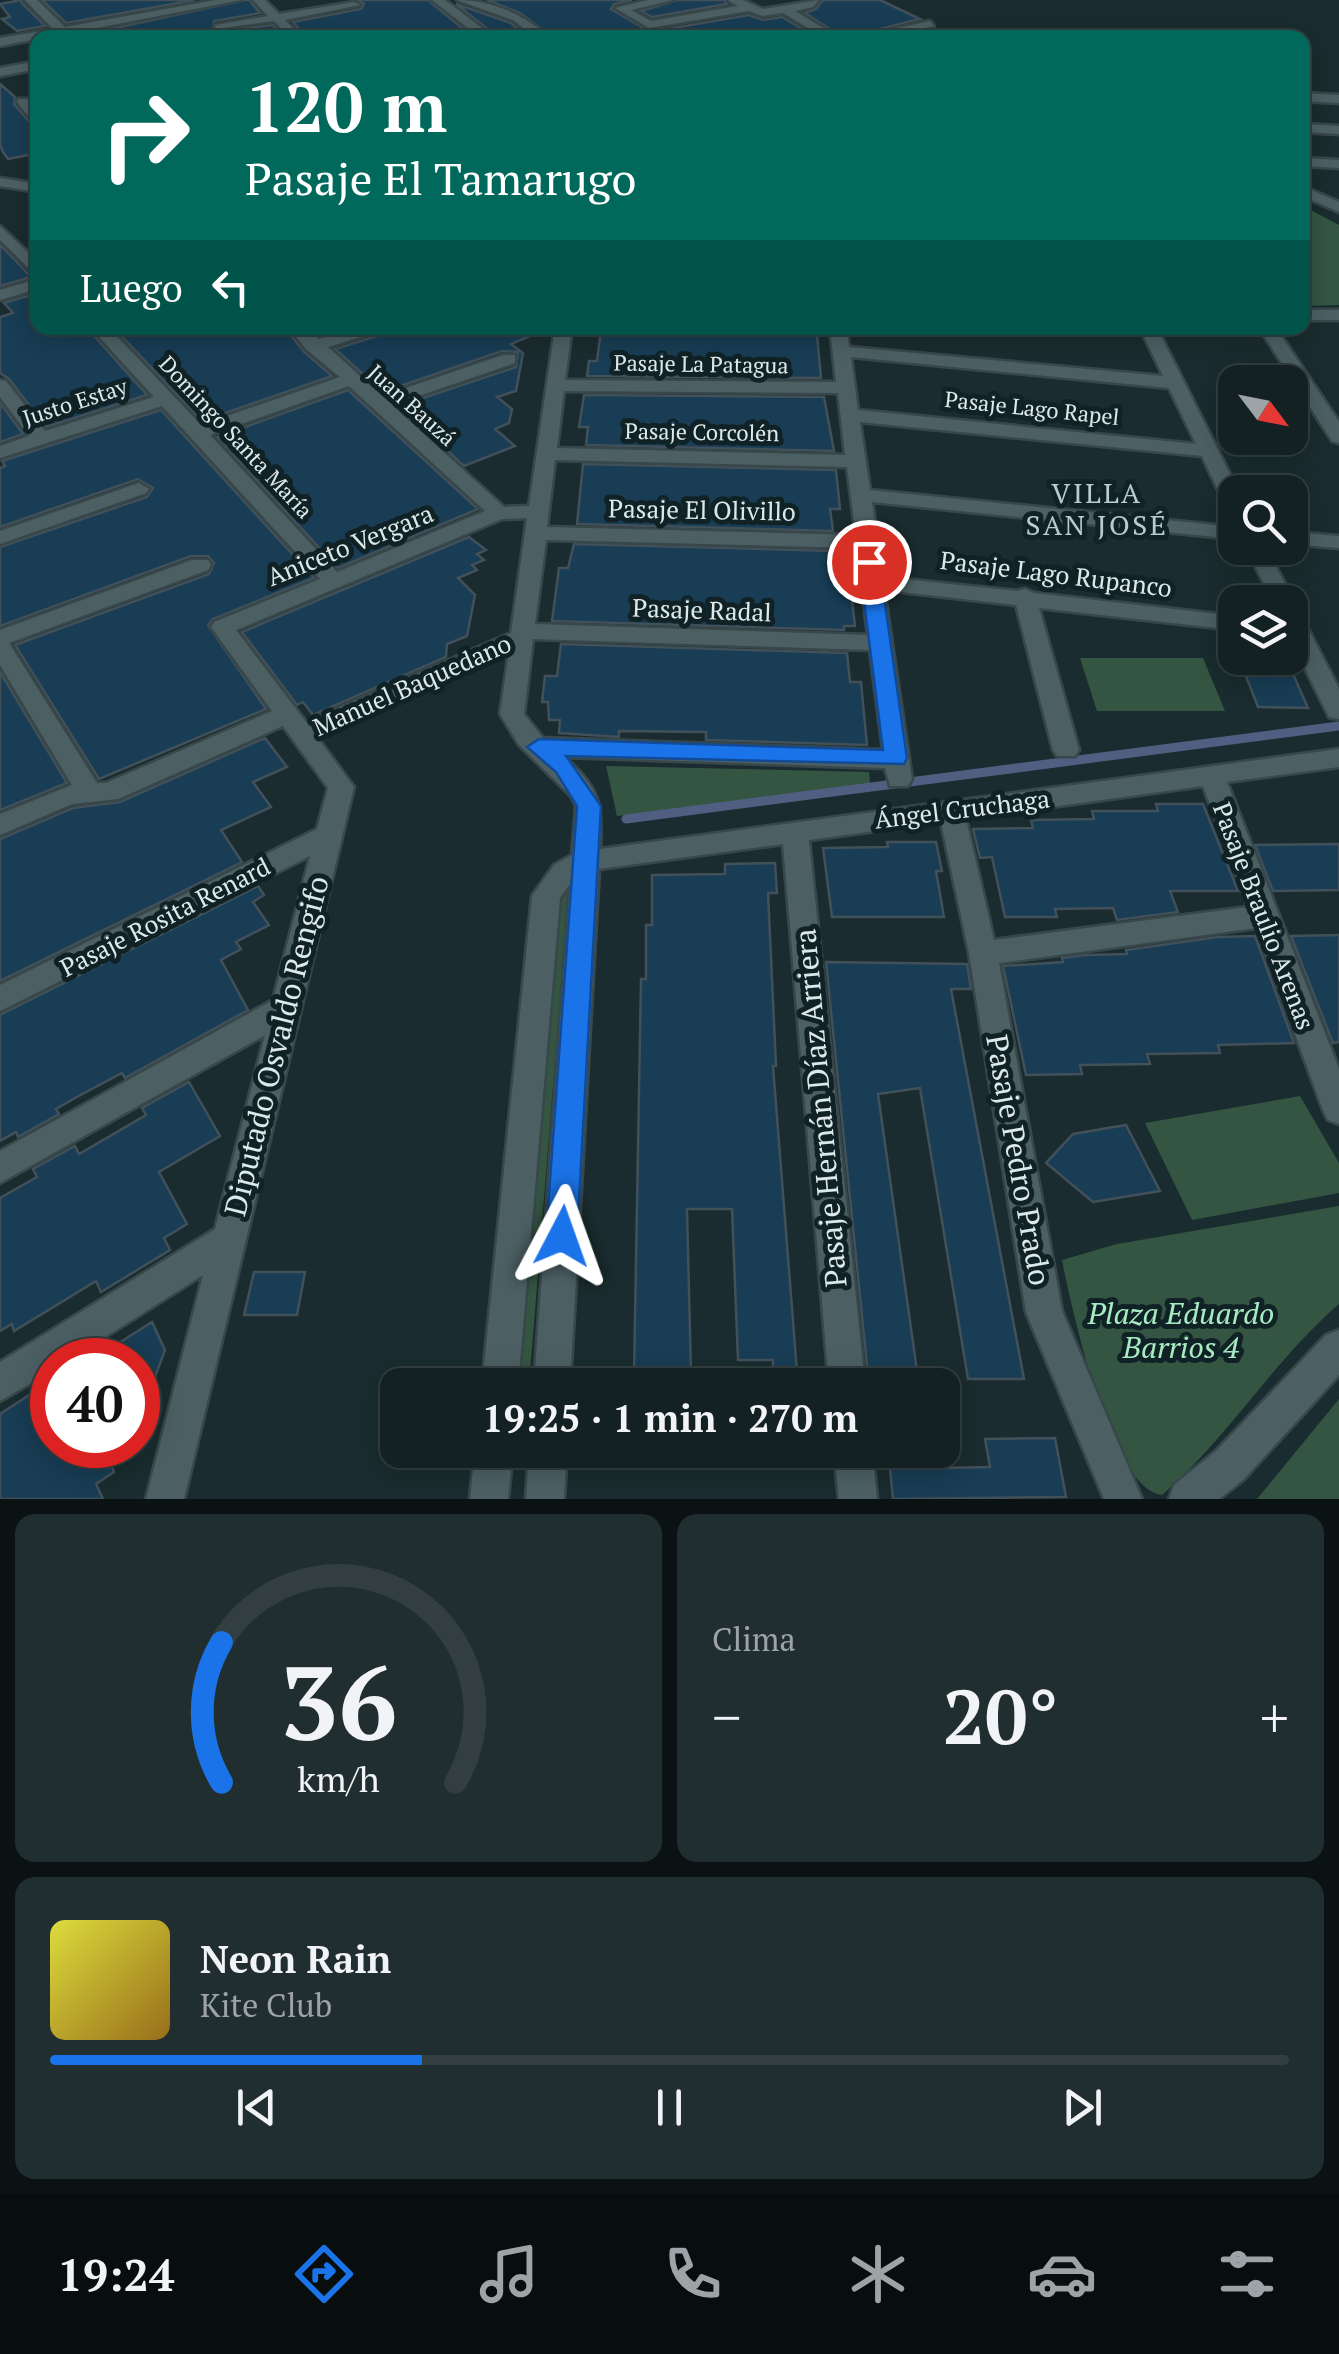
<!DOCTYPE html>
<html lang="es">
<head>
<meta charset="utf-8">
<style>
  :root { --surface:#142123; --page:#212e30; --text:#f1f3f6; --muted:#9da3a6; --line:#333e41; --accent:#1a73e8 }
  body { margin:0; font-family:"PT Serif",serif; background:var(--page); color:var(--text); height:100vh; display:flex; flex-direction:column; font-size:38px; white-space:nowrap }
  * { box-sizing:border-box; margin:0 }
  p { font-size:32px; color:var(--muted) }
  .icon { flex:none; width:55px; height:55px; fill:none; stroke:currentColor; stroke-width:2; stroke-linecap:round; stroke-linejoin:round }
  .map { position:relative; height:1499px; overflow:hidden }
  .side { display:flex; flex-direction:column; gap:15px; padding:15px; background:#0b1213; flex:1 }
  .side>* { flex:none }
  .banner { position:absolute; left:30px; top:30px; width:1280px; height:305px; border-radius:20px; box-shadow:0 5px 25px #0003,0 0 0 2px var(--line); background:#00695c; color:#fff; overflow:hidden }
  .needle { width:65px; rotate:122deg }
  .fabs { position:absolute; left:1218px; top:365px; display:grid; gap:20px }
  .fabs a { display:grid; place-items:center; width:90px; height:90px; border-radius:20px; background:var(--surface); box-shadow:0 5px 25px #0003,0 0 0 2px var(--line); font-size:50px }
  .speed { position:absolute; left:30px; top:1338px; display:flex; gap:20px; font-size:50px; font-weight:700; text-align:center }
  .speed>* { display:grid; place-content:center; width:130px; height:130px; border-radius:50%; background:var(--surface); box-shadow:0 5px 25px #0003,0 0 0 2px var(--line); line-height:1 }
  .speed .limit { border:15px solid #d22; background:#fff; color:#111 }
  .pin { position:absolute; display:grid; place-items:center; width:85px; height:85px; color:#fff; margin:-42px; border:5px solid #fff; border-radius:50%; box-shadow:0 2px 10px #0007 }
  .me { position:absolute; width:110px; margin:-55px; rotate:4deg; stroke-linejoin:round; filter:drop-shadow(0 0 8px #0008) }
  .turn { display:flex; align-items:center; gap:35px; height:210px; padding:0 50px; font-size:45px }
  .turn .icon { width:130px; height:130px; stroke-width:2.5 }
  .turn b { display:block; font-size:70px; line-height:85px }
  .then { display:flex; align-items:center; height:95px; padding:0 50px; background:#0003; gap:20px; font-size:38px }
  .big { font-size:75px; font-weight:700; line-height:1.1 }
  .side .card { flex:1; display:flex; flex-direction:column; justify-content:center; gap:15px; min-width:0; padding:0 35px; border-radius:20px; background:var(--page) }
  .side .dial { align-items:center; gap:0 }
  .dial svg { height:260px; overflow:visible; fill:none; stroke:var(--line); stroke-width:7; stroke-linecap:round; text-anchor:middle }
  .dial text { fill:var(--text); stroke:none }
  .song { display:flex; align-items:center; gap:30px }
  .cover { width:120px; height:120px; border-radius:15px; background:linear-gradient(135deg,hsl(60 70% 55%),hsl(40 70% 35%)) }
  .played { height:10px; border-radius:5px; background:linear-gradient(90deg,var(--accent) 30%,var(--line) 30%) }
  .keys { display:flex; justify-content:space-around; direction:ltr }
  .heat { display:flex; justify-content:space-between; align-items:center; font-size:55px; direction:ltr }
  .side .tiles { flex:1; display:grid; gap:15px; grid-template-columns:1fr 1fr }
  .card:last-child { grid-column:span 2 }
  .trip { position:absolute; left:380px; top:1368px; width:580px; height:100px; border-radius:20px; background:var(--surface); box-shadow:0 5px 25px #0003,0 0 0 2px var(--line); font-weight:700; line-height:100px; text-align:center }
  .tab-bar { display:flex; height:160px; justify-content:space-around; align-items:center; background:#080d0e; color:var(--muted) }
  .tab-bar .icon { width:70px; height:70px }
  .tab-bar .selected { color:var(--accent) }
  .tab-bar b { font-size:45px; color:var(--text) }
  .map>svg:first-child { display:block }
  .green { fill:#345542 }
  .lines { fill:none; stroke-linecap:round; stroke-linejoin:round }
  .stream { stroke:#505f81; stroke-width:9 }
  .building { fill:#183d54; stroke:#42505a; stroke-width:2.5 }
  .minor-casing { stroke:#38474a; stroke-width:5 }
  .minor { fill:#4c6064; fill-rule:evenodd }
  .route { fill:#1a73e8; stroke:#114b97; stroke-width:2.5 }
  .labels { text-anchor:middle; stroke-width:10; stroke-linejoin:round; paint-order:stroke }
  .far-street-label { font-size:22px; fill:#dde8ea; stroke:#102225 }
  .street-label { font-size:25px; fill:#dde8ea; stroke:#102225 }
  .neighbourhood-label { font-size:28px; letter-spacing:2.5px; fill:#b6ccd1; stroke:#102225 }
  .near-street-label { font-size:30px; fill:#dde8ea; stroke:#102225 }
  .near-park-label { font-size:30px; font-style:italic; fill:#a7ebc2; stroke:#102225 }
</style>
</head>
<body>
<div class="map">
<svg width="1339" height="1499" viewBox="0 0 1339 1499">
  <rect width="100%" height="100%" fill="#1a2c2f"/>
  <g class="green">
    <path d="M1303,206L1339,225V305L1303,306Z"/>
    <path d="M1080,658H1203L1225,711H1097Z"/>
    <path d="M606,766L869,772L870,784L617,816Z"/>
    <path d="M565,886L569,887L529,1385H519L561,888Z"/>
    <path d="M1300,1096L1339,1163V1193L1192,1220L1145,1123Z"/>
    <path d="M1339,1206V1304C1273,1361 1228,1438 1162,1495C1111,1490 1071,1306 1062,1260L1117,1244Z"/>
    <path d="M1339,1399V1499H1257Z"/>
  </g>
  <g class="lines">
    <path class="stream" d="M626,819L1339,726"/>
  </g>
  <g class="building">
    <path d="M21,0L22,3L45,26L17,31L2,19L10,17L0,4Z"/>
    <path d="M42,0H195L66,23Z"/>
    <path d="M245,0H249L260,13L214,21L213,32L273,25L284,38L78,36Z"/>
    <path d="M358,0H428L474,38H307L293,22L361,9L364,4Z"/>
    <path d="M487,0H632L614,4L611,9L650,32L749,15L763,20L782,17L817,38H554L520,13Z"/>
    <path d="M677,0H724L727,4L652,17L641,11Z"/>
    <path d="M823,0H880L920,19L844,38L805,13L816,9Z"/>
    <path d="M456,4L511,23L529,38H499Z"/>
    <path d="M0,84L15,97L14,104L38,132V138L33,139L38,153L8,159L3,152L0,145Z"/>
    <path d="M0,245L19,264L31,277L0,286Z"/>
    <path d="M38,293V328H87L147,395L46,427L9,379L0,373V317L13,313L4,303Z"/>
    <path d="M114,328H285L304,352L332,376L202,421Z"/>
    <path d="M382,328H549L511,344L523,353L516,391L497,397L512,409L509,423L495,429L515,446L464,466L399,406L516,367L518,352L502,351L383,392L335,349L377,336Z"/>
    <path d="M601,330L755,331V334L817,335L821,378L587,376L589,361H597Z"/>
    <path d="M348,390L478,509L338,568L217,437Z"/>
    <path d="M584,395L824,397L834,451L586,445L588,427H579Z"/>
    <path d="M0,403L23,434L0,442Z"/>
    <path d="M161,410L314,578L213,619L208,625L266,709L99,779L15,645L209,574L214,563L208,556H191L0,626V547L147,497L153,488L138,479L0,527V468L5,466L2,461Z"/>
    <path d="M583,464L836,470L840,509H830L833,531L577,524Z"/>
    <path d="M469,537L486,550L477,554L484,560L472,565L477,570L458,578L475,595L467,636L447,644L446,657L313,715L303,702L297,705L242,632Z"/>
    <path d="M574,544L835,551L836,558H847L855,626H844V630L552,621L559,568H568Z"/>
    <path d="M561,644L847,653L850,682H861L867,745L706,740V732L619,731V737L559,733L560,720H549L548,702H542L545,676H557Z"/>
    <path d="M1239,658H1286L1308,708L1258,707Z"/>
    <path d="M0,672L67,783L0,810Z"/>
    <path d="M265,738L287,767L253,782L271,807L221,830L242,862L0,981V839L73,808L120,802Z"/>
    <path d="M1156,804H1203L1238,891H1170L1178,912L1117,920L1113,908L1055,909L1057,917H1005L992,857L980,858L973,829L1033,828L1031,820L1094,819L1092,811H1158Z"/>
    <path d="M887,842H936L942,871H936L944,917H832L823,848L888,847Z"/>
    <path d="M1339,844V890L1273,891L1255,845Z"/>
    <path d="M775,863L777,893H768L776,1066H773L798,1385H773V1360H738L732,1209H687L691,1374L634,1375L641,979H646V925H652V875L725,874V864Z"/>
    <path d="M258,886L264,895L253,902L269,925L236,942L241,949L221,960L248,1010L125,1078L122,1073L75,1098L56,1109L59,1114L18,1137L16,1132L0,1141V1015Z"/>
    <path d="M1339,935V1042L1333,1043L1291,936Z"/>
    <path d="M1255,936L1294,1043L1218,1045L1220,1053L1147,1054L1150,1064L1080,1065L1082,1074L1026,1075L1003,966L1063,962L1062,958L1086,955L1127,954L1126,950L1218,937Z"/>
    <path d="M826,962L967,964L971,989H951L1024,1379H968L920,1088L878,1094L919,1385H869Z"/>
    <path d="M189,1082L220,1136L159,1172L187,1224L164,1238L170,1250L101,1292L96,1281L14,1331L12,1324L0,1331V1198L37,1177L33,1169L75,1146L79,1154L146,1115L142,1108Z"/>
    <path d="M1126,1125L1160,1191L1093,1202L1046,1163L1073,1134Z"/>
    <path d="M254,1272H305L297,1315H244Z"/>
    <path d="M152,1322L165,1350L140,1417L138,1360H92Z"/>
    <path d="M52,1380V1445H103L114,1472L96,1484L103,1499H0V1414Z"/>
    <path d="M1055,1438L1066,1497L893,1499L890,1469L990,1467L985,1439Z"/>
  </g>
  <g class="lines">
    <g class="minor-casing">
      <g id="minor">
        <path d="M25,0H37L65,27L216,0H241L71,33L75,38L59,35L0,46V38L53,29Z"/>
        <path d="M253,0H265L279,14L354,2L360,5L285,20L303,38H290L274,21L215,29V25L268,16Z"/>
        <path d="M432,0H445L495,38H481Z"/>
        <path d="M457,0C491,0 525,15 550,38H536L513,20Z"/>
        <path d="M648,0H673L631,10L651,21L738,6L728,0H743L763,9L819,0L813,7L795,11L840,38H825L783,13L762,16L749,11L649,28L615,8Z"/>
        <path d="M930,21L934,26L879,38H852Z"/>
        <path d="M38,61V69L0,76V68Z"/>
        <path d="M1302,93L1339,95V103L1302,101Z"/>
        <path d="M18,99H28L38,114V128L17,102Z"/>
        <path d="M1302,124L1339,126V134L1302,132Z"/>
        <path d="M1302,158L1339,160V168L1302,166Z"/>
        <path d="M0,178L38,184V192L0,186Z"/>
        <path d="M1302,186L1339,202V212L1302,196Z"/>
        <path d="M0,226L38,262V277L0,240Z"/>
        <path d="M38,279V289L0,300V290Z"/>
        <rect x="1302" y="310" width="37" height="10"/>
        <path d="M91,328H109L201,425L340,377L307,350L289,328H307L319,339L354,328H378L376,332L328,347L382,396L503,355H515V363L392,405L504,507L529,506L555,328H572L565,380L836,382L830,328H846L849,347L1163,376L1140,328H1157L1239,492H1235V511L1225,505L1202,456L860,422L870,490L1235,527V539L872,502L883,577L1017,591L1025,589L1034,593L1235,616V630L1039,608L1079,750L1075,756H1057L1053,750L1016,605L884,590L912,779L908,786H890L885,768L564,757C600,787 602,804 600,849L1339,749V767L1227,782L1339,1069V1124L1328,1120L1323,1110L1256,928L999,963L1062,1311L1142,1499H1104L1026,1312L969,953L941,822L809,840L865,1385H829L783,844L599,869L570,1385H534L570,884L560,898L518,1385H482L532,896L554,865L572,855L576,806L571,796L519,745L500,714L509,652L317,737L354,787L184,1499H146L203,1275L69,1360H52V1371L0,1401V1362L215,1229L265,1035L0,1183V1151L273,1000L310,856L0,1011V985L317,829L328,788L283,726L118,799L72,804L0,835V814L72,785L0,665V630L192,560H208L211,565L208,570L9,643L97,783H106L272,711L211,627L214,622L320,579L162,406L0,458V446L29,436L0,397V380L6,381L45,431L154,397ZM851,357L1169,388L1196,444L858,410ZM349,386L485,511L337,572L210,435ZM564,391L838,393L845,455L557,448ZM555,460L847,467L856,535L547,527ZM527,518L511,633L306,722L236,630L502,519ZM546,540L857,548L868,635L535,624ZM533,639L870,650L883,750L543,738L524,714ZM1203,786L1248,907L994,940L966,819Z"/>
        <path d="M1259,328H1276L1339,422V443L1332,441Z"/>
        <path d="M139,483L149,489L146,493L0,544V531Z"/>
        <path d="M1290,532L1339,536V548L1290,544Z"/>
        <path d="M1246,548H1266L1295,602L1292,607L1290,602H1273Z"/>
        <path d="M1290,608L1301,615L1339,689V719L1329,717L1290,638Z"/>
        <path d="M1339,1330V1375L1244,1479L1219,1499H1169L1174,1485L1216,1451L1326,1335Z"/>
        <path d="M475,1450H513L508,1499H470Z"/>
        <path d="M529,1450H567L564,1499H526Z"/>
        <path d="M834,1450H872L877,1499H839Z"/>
      </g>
    </g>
    <use href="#minor" class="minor"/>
  </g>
  <path class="route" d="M869,556L879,562L907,758L904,764L566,756L601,806L577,1236L572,1246L562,1250L551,1246L546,1236L577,806L556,772L527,747L539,739L883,750L859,562Z"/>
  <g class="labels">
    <g class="far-street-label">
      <text transform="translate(701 364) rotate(1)" y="8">Pasaje La Patagua</text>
      <text transform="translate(75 402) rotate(-18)" y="8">Justo Estay</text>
      <text transform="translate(412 405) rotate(42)" y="8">Juan Bauzá</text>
      <text transform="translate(1032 408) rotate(6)" y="8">Pasaje Lago Rapel</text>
      <text transform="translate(702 432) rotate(1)" y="8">Pasaje Corcolén</text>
      <text transform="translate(236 437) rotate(47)" y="8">Domingo Santa María</text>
    </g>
    <g class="street-label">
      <text transform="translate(702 510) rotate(1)" y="9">Pasaje El Olivillo</text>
      <text transform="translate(350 545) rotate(-22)" y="9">Aniceto Vergara</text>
      <text transform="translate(1056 574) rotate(7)" y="9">Pasaje Lago Rupanco</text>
      <text transform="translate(702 610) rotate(2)" y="9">Pasaje Radal</text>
      <text transform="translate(412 685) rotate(-24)" y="9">Manuel Baquedano</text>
      <text transform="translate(962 809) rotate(-7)" y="9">Ángel Cruchaga</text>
      <text transform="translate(1264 916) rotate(69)" y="9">Pasaje Braulio Arenas</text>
      <text transform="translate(165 917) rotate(-27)" y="9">Pasaje Rosita Renard</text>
    </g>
    <g class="neighbourhood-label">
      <text x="1097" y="503">VILLA<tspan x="1097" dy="32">SAN JOSÉ</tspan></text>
    </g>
    <g class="near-street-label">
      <text transform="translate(277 1046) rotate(-76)" y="10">Diputado Osvaldo Rengifo</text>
      <text transform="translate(821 1108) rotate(-95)" y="10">Pasaje Hernán Díaz Arriera</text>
      <text transform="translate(1018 1160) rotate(80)" y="10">Pasaje Pedro Prado</text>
    </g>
    <g class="near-park-label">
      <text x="1181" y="1324">Plaza Eduardo<tspan x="1181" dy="34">Barrios 4</tspan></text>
    </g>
  </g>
</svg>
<div class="fabs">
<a><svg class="needle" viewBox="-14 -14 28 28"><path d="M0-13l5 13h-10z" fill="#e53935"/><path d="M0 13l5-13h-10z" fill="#9da3a6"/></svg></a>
<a><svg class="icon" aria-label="search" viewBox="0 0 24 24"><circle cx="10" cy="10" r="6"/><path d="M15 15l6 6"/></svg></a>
<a><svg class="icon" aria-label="layers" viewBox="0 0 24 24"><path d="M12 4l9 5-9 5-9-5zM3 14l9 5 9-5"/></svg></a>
</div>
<div class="speed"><div class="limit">40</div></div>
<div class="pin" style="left:869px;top:562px;background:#d93025"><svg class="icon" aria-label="arrive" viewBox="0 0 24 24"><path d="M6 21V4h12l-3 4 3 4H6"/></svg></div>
<svg class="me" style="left:562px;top:1236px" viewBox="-20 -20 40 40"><path d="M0-17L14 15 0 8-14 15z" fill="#1a73e8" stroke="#fff" stroke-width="4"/></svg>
<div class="trip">19:25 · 1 min · 270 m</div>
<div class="banner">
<div class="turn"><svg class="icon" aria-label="right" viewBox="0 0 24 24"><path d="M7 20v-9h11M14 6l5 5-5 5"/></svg><div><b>120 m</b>Pasaje El Tamarugo</div></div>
<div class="then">Luego<svg class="icon" aria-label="left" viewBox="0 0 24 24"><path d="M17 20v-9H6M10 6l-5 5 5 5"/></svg></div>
</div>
</div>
<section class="side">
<div class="tiles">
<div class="card dial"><svg viewBox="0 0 100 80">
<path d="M14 69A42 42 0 1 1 86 69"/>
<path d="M14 69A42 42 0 0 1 14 26" stroke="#1a73e8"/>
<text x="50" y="56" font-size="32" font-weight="700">36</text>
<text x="50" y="72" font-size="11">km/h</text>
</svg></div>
<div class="card"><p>Clima</p>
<div class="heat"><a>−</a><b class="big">20°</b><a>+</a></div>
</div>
<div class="card">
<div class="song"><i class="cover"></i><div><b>Neon Rain</b><p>Kite Club</p></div></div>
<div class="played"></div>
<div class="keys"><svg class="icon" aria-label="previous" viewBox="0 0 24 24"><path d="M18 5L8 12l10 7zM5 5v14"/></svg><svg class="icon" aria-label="pause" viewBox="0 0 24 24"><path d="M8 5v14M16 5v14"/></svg><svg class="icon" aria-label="next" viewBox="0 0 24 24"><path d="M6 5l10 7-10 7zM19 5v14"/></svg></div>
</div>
</div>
</section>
<nav class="tab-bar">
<b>19:24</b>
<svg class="icon selected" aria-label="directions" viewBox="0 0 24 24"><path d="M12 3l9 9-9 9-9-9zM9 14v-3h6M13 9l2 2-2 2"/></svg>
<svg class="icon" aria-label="music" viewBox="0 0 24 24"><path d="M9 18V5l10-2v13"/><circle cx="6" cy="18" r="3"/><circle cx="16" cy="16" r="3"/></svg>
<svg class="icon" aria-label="phone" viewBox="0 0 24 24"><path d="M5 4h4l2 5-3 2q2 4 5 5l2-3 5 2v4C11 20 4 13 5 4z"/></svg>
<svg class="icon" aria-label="climate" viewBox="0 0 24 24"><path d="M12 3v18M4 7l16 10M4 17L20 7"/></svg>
<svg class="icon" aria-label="car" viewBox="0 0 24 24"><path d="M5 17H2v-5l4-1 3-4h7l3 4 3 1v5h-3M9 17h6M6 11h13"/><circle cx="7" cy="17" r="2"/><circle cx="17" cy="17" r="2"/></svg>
<svg class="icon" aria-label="filters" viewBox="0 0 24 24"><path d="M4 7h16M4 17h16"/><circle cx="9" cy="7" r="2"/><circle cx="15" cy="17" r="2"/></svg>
</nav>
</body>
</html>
